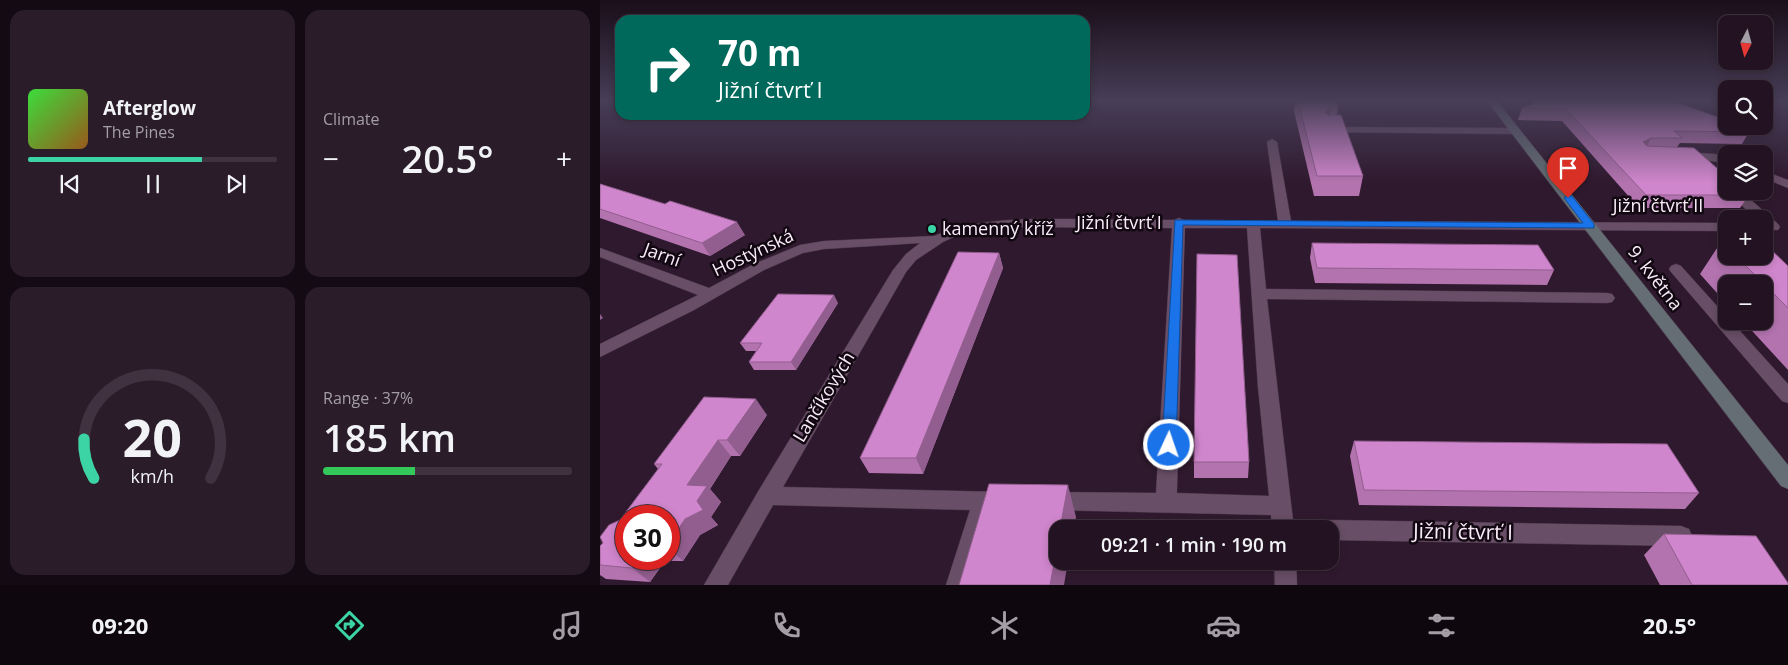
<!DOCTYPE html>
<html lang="en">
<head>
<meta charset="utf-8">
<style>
  :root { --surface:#231322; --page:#2b1c2a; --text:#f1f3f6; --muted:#a39ea5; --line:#403240; --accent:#3cd4a4 }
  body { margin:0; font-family:"Open Sans",sans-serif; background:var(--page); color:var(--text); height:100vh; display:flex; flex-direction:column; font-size:19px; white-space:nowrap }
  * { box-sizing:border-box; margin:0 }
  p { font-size:16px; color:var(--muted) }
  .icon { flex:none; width:28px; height:28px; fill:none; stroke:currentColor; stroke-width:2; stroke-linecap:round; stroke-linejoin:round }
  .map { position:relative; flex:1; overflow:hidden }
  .side { display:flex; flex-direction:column; gap:10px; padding:10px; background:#130a13; width:600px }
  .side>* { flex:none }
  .top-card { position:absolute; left:15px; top:15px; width:475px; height:105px; border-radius:15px; box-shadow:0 2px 8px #0003,0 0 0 1px var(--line); background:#00695c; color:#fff; overflow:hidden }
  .needle { width:32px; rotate:186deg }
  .fabs { position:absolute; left:1118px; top:15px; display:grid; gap:10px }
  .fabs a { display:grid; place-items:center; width:55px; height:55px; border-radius:10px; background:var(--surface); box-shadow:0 2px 8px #0003,0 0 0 1px var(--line); font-size:25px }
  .speed { position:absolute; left:15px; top:505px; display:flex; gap:10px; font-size:25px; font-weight:700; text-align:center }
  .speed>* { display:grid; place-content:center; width:65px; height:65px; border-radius:50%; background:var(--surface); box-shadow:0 2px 8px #0003,0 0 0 1px var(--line); line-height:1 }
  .speed .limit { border:8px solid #d22; background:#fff; color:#111 }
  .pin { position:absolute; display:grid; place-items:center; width:42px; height:42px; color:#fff; margin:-51px -21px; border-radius:50% 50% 50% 0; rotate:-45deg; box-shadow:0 0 5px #0007 }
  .pin .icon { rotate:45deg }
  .me { position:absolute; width:55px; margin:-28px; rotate:3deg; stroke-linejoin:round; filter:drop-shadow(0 0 4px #0008) }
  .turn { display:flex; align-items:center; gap:18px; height:105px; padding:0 20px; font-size:22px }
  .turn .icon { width:65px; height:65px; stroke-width:2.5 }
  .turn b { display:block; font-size:35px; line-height:42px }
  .big { font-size:38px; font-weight:600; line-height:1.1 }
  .side .tile { flex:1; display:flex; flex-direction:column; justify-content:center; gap:8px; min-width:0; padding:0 18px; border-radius:15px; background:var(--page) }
  .side .dial { align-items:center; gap:0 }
  .dial svg { height:130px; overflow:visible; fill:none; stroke:var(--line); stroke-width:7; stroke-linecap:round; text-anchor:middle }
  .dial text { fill:var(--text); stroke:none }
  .song { display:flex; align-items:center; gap:15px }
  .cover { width:60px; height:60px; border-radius:8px; background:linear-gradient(135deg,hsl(120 70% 55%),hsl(30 70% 35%)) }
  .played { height:5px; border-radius:2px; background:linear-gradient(90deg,var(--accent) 70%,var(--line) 70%) }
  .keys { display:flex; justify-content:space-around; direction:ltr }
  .heat { display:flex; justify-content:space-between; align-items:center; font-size:28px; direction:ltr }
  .charge { height:8px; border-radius:4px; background:linear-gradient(90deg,#34c759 37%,var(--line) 0) }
  .side .tiles { flex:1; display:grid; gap:10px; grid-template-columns:repeat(2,1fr) }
  .trip { position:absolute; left:449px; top:520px; width:290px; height:50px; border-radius:15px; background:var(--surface); box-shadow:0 2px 8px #0003,0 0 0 1px var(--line); font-weight:600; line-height:50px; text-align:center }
  .tabs { display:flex; height:80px; justify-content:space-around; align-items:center; background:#0e080e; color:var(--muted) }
  .tabs .icon { width:35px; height:35px }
  .tabs .current { color:var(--accent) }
  .tabs b { font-size:22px; color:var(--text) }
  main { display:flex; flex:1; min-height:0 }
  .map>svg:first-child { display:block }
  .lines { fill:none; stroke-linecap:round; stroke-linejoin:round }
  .minor-casing { stroke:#493748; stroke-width:1 }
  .secondary-casing { stroke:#493748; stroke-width:1 }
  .minor { fill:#684e66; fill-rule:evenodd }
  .secondary { fill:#646e74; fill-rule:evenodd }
  .wall { fill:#b373af; fill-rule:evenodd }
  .shaded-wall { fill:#925e8f }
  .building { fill:#d086cc; stroke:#925e8f }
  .route { fill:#1a73e8; stroke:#114b97 }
  .poi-dot { fill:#3cd4a4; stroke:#120811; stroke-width:2 }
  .labels { text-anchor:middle; stroke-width:5; stroke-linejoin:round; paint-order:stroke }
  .street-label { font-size:18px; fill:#faebf9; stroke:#120811 }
  .poi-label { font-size:18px; fill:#faebf9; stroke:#120811; text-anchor:start }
  .near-street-label { font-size:21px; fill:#faebf9; stroke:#120811 }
</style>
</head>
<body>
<main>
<section class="side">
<div class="tiles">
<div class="tile">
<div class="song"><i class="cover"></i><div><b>Afterglow</b><p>The Pines</p></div></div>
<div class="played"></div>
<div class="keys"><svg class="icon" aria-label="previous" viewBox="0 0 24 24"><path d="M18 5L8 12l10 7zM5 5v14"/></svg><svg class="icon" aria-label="pause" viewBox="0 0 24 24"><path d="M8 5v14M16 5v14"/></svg><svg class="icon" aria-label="next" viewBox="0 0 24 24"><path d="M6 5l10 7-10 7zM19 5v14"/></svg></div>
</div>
<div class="tile"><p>Climate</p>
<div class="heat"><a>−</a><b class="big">20.5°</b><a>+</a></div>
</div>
<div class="tile dial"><svg viewBox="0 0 100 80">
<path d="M14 69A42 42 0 1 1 86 69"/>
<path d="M14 69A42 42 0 0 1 8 45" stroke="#3cd4a4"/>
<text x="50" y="56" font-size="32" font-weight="700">20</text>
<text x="50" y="72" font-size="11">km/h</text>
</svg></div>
<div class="tile"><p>Range · 37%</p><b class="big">185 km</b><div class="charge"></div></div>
</div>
</section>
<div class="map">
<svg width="1188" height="585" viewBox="0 0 1188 585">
  <rect width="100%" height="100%" fill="#2f192e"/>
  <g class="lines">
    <g class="minor-casing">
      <g id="minor">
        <path d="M729,127L916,128L921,131L916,134L725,132L724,130Z"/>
        <path d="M672,139L677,142L691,221L1126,223V231L660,228L666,289L1007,293L1012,294L1015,298L1012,302L1007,303L667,299L694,529H672L671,515L451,510L444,508L441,501L444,494L451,492L556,493L572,228L420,227L386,229L358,235L343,242L316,260L306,272L183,487L403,492L410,494L413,501L410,508L403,510H391L368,585H346L370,510L173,505L128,585H104L159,490L293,270L306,254L320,243L224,249L203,253L164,270L94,310L0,357V344L98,295L0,257V248L109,288L154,264L200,245L224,241L334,236C378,218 423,219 470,219C505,220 539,220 574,220L579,218L584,220L678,221L667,142ZM585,228H647L658,387L669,496L577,493Z"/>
        <path d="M1084,152L1115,154L1126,157V163L1080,157L1078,155Z"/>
        <path d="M1164,171L1188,180V188L1164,178Z"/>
        <path d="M1127,191H1141L1178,224L1180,227L1178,230H1168L1164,226V219H1156Z"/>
        <path d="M1076,264L1081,266L1126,316V321H1131L1188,384V403L1182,401L1071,272L1069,269L1071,266Z"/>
        <path d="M730,520L1081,526L1089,529L1092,536L1089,543L1081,546L730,540V529H720L722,523Z"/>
        <path d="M674,561H696L697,585H675Z"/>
      </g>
    </g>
    <g class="secondary-casing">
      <path id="secondary" d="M887,101H897L1188,465V489L1181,486Z"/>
    </g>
    <use href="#minor" class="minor"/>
    <use href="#secondary" class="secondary"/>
  </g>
  <g class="wall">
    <path d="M695,101H736L738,107L737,115L763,176L759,196H714L694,111Z"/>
    <path d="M939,101L1149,132L1142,144L1080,143L1077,147L1149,195L1140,208H1039L962,121L918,120L922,108Z"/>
    <path d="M0,184L145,235L110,256L0,218Z"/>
    <path d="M1121,242H1126V256H1164L1188,266V370L1143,321H1164V284H1126V303L1100,274Z"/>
    <path d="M712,243L954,270L947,285L715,283L710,258Z"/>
    <path d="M399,253L403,268L323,474L269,473L260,458Z"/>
    <path d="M238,303L196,370H154L149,362L156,351H146L140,343Z"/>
    <path d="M167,415L140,456H131L110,489L121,502L111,517L118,525L100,535L83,561H65L50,582L6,579L0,575V546L58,469L54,464ZM69,516V559H26Z"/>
    <path d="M754,441L1099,493L1085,509L759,505L750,456Z"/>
    <path d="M594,462H649L648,478H594Z"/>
    <path d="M1064,534L1188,585H1060L1044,555Z"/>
  </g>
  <g class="shaded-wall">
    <path d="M731,107L728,125L725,112Z"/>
    <path d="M1051,138L1045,150L1043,142Z"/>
    <path d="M137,222L145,235L110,256L102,243Z"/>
    <path d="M399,253L403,268L323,474L316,458Z"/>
    <path d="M234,295L238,303L196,370L191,362Z"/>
    <path d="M0,314L3,318L0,320Z"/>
    <path d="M156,399L167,415L140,456L127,440Z"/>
    <path d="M118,440L131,456L110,489L121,502L111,517L118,525L100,535L83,561L69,548V543L97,501L87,485Z"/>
    <path d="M468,485L476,517L474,529H460Z"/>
    <path d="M458,543V561H468L464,585H450Z"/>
    <path d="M38,559H63L65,561L50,582L32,568Z"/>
  </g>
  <g class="building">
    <path d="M698,101H736L738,107H731L725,112L728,115H741L763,176H717Z"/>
    <path d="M939,101H1072L1126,120V126H1142L1150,129L1149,132L1074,131L1082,138H1051L1043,142L1047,146L1094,148L1126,176V191H1144L1149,195H1046L966,109L922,108Z"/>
    <path d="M0,184L65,204L70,201L137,222L102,243L0,209Z"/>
    <path d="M1121,242H1126V247Z"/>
    <path d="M712,243L938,245L954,270L717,268Z"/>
    <path d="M1164,243L1188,266V308L1136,256H1164Z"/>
    <path d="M358,252L399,253L316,458H260Z"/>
    <path d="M597,254L637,255L649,462H594Z"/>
    <path d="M178,294L234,295L191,362H149L162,343H140Z"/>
    <path d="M104,397L156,399L127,440H118L87,485L107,486L97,501L103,510L85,519L69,543V516H26V559H38L32,568L0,565V546L3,543L0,537L9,525L20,520L62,464H54Z"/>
    <path d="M754,441L1067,444L1099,493L764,490Z"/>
    <path d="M389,484L468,485L460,529H458V543L450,585H359Z"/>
    <path d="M1064,534L1156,536L1188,583V585H1092Z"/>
  </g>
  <linearGradient id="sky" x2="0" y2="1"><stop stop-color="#1a0e19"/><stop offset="0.55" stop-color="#473e57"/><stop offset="1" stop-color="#473e57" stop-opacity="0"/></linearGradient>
  <rect width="1188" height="183" fill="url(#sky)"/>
  <path class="route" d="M968,195L972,196L994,224V228L583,225L576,445L574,449L569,451L564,449L562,445L575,220L983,223L964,198Z"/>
  <circle class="poi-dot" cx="332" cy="229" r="5"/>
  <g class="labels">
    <g class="street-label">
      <text x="1058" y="212">Jižní čtvrť II</text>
      <text x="519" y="229">Jižní čtvrť I</text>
      <text transform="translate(153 253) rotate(-25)" y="6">Hostýnská</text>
      <text transform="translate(62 255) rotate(20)" y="6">Jarní</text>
      <text transform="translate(1055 278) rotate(52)" y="6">9. května</text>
      <text transform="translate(224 397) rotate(-59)" y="6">Lančíkových</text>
    </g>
    <g class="poi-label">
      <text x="342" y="235">kamenný kříž</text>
    </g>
    <g class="near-street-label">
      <text transform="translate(863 532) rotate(1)" y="7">Jižní čtvrť I</text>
    </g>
  </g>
</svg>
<div class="fabs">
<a><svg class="needle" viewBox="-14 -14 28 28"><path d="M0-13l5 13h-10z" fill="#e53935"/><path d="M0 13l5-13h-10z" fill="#a39ea5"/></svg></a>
<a><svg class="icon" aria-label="search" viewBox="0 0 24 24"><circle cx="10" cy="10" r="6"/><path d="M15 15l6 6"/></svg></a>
<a><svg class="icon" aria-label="layers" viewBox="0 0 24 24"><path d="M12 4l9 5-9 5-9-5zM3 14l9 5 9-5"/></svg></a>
<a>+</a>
<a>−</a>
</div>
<div class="speed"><div class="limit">30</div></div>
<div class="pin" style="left:968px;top:198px;background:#d93025"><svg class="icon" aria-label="arrive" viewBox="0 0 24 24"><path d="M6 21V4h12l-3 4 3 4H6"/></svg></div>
<svg class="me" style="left:569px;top:445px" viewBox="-20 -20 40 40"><circle r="17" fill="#1a73e8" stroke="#fff" stroke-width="3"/><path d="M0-11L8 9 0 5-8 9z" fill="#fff"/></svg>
<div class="trip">09:21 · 1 min · 190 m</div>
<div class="top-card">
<div class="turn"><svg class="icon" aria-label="right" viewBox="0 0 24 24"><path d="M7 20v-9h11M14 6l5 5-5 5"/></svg><div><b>70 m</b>Jižní čtvrť I</div></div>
</div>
</div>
</main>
<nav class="tabs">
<b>09:20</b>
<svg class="icon current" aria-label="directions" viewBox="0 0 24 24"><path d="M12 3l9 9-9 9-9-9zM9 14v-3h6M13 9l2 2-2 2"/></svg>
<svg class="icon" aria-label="music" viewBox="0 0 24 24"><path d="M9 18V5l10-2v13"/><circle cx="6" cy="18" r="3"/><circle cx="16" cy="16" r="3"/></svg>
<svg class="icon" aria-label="phone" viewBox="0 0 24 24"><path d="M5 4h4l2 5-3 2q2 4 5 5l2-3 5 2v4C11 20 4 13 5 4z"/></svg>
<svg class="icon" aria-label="climate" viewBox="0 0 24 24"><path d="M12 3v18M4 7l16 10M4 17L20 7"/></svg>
<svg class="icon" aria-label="car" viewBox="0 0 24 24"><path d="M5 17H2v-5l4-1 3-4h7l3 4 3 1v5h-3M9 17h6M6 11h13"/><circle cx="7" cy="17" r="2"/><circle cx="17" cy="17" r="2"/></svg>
<svg class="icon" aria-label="filters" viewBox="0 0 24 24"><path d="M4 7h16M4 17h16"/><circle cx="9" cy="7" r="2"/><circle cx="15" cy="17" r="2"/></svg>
<b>20.5°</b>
</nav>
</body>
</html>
